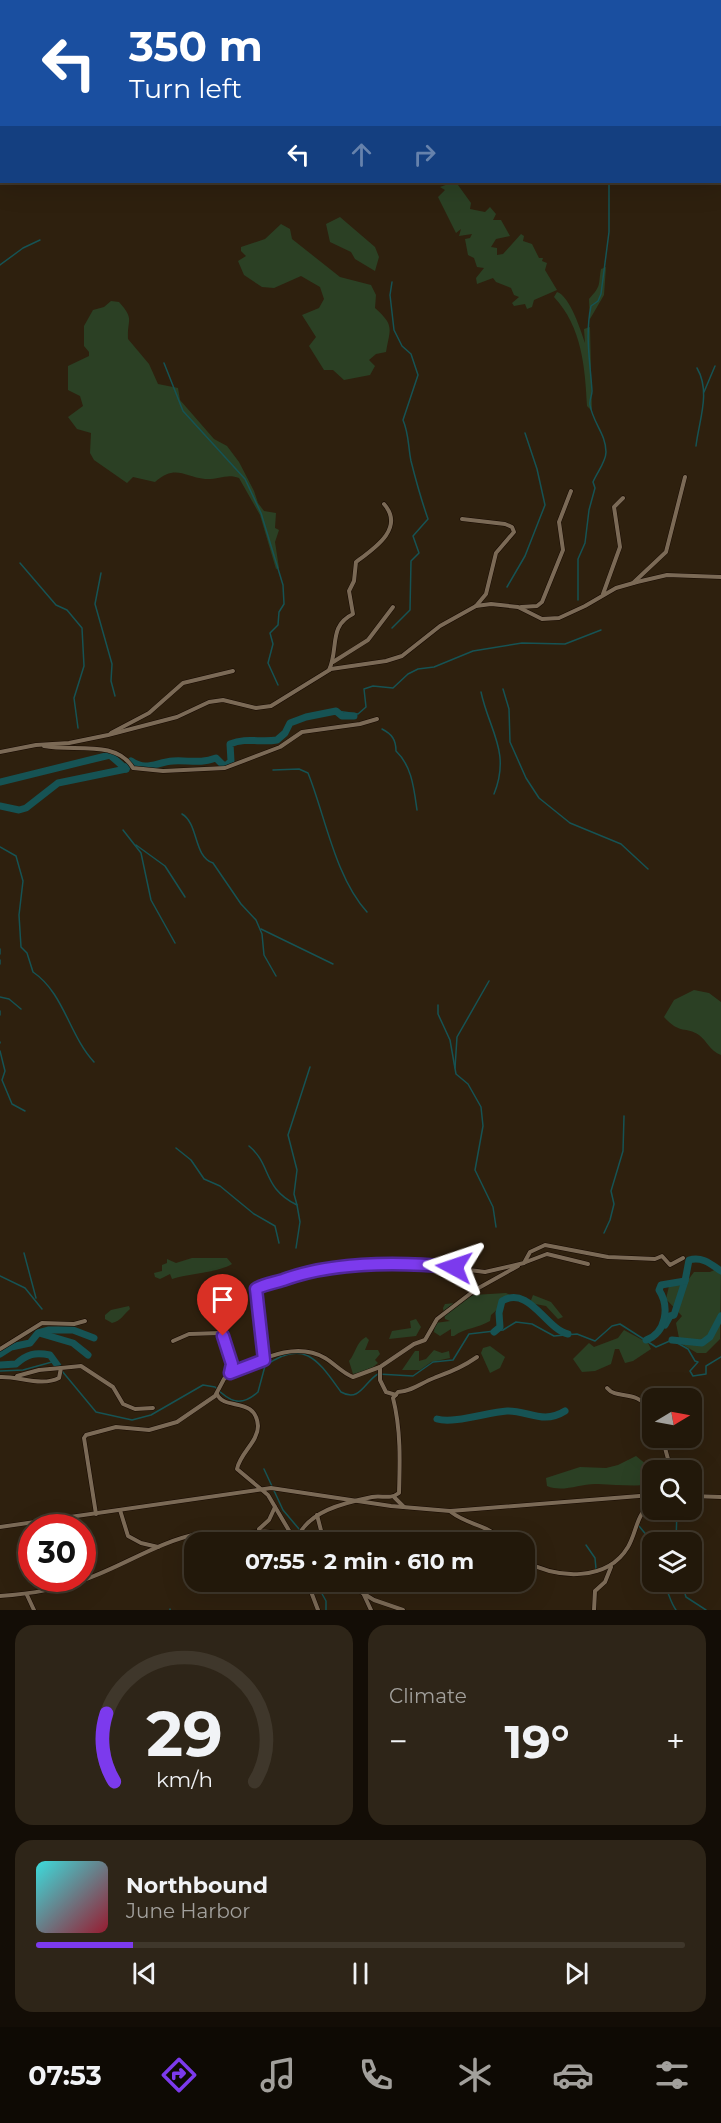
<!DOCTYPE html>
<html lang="en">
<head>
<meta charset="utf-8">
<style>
  :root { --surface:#22180a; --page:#2e2518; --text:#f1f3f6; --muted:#a2a09c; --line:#3f372b; --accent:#7c3aed }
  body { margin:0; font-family:Montserrat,sans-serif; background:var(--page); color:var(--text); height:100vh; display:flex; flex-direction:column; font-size:22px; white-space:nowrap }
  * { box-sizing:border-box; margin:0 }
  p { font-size:20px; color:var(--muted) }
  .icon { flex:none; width:33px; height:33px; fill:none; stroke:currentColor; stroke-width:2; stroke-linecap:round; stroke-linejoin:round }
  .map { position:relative; height:1610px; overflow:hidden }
  .sheet { display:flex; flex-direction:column; gap:15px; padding:15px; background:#130d06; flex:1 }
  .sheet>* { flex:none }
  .guide { position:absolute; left:0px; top:0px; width:722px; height:183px; box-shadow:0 6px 24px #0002,0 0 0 2px var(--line); background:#1a4fa0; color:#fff; overflow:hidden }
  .needle { width:39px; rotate:80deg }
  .controls { position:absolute; left:642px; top:1388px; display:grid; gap:12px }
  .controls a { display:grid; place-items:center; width:60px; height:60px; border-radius:12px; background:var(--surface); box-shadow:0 6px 24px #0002,0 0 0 2px var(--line); font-size:30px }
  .speed { position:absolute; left:18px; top:1514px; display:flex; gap:12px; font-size:30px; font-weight:700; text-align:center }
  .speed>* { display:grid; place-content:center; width:78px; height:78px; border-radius:50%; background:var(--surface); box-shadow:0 6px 24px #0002,0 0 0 2px var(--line); line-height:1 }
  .speed .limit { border:9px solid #d22; background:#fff; color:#111 }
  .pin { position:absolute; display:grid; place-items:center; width:51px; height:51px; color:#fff; margin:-62px -26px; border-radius:50% 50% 50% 0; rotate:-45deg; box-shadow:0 0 6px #0007 }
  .pin .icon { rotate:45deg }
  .me { position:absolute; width:66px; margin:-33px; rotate:275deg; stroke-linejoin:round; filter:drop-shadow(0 0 4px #0008) }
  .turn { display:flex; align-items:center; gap:21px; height:126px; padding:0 30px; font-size:27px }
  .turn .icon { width:78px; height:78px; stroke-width:2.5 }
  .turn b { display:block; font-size:42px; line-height:51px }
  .lanes { display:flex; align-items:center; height:57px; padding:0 30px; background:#0003; justify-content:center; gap:30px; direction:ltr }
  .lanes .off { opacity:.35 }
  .big { font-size:45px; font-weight:700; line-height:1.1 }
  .sheet .tile { flex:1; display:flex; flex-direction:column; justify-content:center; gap:9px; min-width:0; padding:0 21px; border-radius:18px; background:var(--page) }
  .sheet .dial { align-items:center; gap:0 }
  .dial svg { height:156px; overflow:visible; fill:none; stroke:var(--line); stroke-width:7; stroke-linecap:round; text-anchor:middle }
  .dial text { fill:var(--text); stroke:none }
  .song { display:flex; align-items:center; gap:18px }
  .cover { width:72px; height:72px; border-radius:9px; background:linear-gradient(135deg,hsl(180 70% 55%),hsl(350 70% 35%)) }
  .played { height:6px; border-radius:3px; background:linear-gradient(90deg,var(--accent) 15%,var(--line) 15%) }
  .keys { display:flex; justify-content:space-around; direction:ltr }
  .heat { display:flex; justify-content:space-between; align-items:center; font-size:33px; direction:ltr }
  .sheet .tiles { flex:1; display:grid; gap:15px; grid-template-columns:1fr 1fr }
  .tile:last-child { grid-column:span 2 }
  .trip { position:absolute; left:184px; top:1532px; width:351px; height:60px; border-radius:18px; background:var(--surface); box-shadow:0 6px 24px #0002,0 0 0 2px var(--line); font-weight:700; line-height:60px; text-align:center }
  .tab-bar { display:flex; height:96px; justify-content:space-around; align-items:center; background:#0e0a04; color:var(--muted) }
  .tab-bar .icon { width:42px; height:42px }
  .tab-bar .selected { color:var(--accent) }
  .tab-bar b { font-size:27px; color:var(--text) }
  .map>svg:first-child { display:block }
  .green { fill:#2b4024 }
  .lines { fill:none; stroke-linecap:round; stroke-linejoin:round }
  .stream { stroke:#165354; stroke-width:1.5 }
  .river { stroke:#165354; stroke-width:7 }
  .street-casing { stroke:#160900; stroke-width:5 }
  .street { stroke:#7b6a56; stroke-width:4 }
  .route-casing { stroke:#51269a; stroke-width:15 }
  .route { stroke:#7c3aed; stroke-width:10 }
</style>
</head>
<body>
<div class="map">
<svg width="721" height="1610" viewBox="0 0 721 1610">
  <rect width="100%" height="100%" fill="#2e200e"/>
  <g class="green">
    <path d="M451,183L458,185L471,203L470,209L485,212L490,207L496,214L493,220H501L510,236L496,239L491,247L497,248V255L503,254L521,234L524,236L523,241L532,244L539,258H543L542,261L547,263L545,270L557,290L534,300L532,307L527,309L525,304L514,306L512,303L519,297L514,295L511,288L496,282L493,278L477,284L476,278L484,268L477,267L474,258L468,255L465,239L470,238L472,234L459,236L461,229L456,233L438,197L445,190L440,187Z"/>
    <path d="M340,217L375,247L379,257L375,271L355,259L351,252L330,242L326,224Z"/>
    <path d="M281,224L290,229L292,239L340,277L371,285L376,295L375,308C395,326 390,328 386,352L376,354L369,360L375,366L370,375L344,380L333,370H324L309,346L316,337L302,315L319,308L324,299L320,287L301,276L274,288L262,287L244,275L238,261L246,256L241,251V247L265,239Z"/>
    <path d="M606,267L604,295L590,319L589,299C602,285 598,285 601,269Z"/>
    <path d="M557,292C570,296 581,331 585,343L584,329L590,327L592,411L587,406C585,367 582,327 554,297Z"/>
    <path d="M111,301L119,302C135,320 127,318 128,339L149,364L158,384L178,388L180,400L214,439L227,446L239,462L254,491L258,503L264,511L276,513L275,528L279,530L275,542L279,568L276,569L260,515L239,478C227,473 218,480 205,479C184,477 176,464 155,482L133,477L127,483L94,460L90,453L91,433L77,429L68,417L83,406L80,396L68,390V366L89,356V352L84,346V326L93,310L104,307Z"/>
    <path d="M694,990L709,993L721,1002V1055C710,1051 707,1041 699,1035C686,1026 680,1035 664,1017L674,1000Z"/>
    <path d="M192,1258H227L232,1264C217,1273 191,1273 172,1279L170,1274L160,1279L155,1277L154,1273L162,1271V1265L167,1263V1259L176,1263Z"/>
    <path d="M721,1267L720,1339L706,1353H697L680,1343L676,1323L682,1316L666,1299L669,1286L674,1282L685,1284L694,1272H710Z"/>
    <path d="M506,1293L510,1295L509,1299L491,1315L490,1321C478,1328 465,1328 454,1336H451V1329L440,1336L434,1332L435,1323L450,1321L445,1319L443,1308L445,1304L456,1303L474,1295Z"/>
    <path d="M533,1295L551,1302L563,1317L558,1319L546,1306L530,1303Z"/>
    <path d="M129,1306L130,1309C124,1314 121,1321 112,1323L105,1319V1315L111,1310Z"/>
    <path d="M416,1319L421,1327L416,1336L389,1339L392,1331L411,1328L410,1321Z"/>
    <path d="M624,1330L648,1343L651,1349L633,1361L625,1363L619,1349H615L611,1364L595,1371L582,1372L573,1359L589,1343L594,1347L618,1338Z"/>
    <path d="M366,1337L369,1340L365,1350H378L380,1354L375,1360L378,1363L368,1371L353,1374L349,1361C356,1353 356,1342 366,1337Z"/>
    <path d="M490,1346L505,1357L500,1368L490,1373L481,1353L483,1348Z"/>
    <path d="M434,1350L442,1353L449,1351L450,1358L431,1362L420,1370H402L415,1351H419V1361L426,1359Z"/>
    <path d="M636,1456L647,1465L649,1485C632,1486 615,1485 598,1484C580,1483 564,1493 547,1486L546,1478L580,1467L606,1468L618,1465Z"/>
  </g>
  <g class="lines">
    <g class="stream">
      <path d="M240,0L241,2"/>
      <path d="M441,0L442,2"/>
      <path d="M721,147V155"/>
      <path d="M0,265L23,248L40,240"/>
      <path d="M392,282L390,295L394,330L402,346L411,354L418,375L403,420C409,434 408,446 411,461C416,481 421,499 428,519L413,536L419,553L411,561L410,610L392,628"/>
      <path d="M164,363L183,411L245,479L261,513L283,585L284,604L279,612L278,625L270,633L273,644L268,663L278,685"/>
      <path d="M704,392L715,366"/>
      <path d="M696,446C699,420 711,392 697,368"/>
      <path d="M20,563L56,605L67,610L82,628L84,666L74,698L78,728"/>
      <path d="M101,573L95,604L112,664L111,681L115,696"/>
      <path d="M507,587L525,556L545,505L537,469L525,433"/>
      <path d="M578,600V559L585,543L589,510L595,488L593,482C597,472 606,462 606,452C606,434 593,423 590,405C589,400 592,396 592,391C590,361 585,335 591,306L598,301L601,294L609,232V182"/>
      <path d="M503,689L509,709L510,742L526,778L539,798L570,823L621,844L648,869"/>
      <path d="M481,692C489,730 511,752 494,794"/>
      <path d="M336,711L358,714L366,707L364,689L373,686L393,688L408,674L418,669L434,667L473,651L522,643L565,644L601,630"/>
      <path d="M382,729C392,734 396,740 396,751C412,766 414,789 417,810"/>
      <path d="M273,770L299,769L308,773C325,815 335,877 367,912"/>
      <path d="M182,814C199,824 193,856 213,863L241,904L256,920L262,934L264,955L276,976"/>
      <path d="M123,830L141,853L151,900L175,943"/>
      <path d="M136,845L165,866L185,897"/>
      <path d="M0,847L16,856L23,881L19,915L21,947L27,953L33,972C64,993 69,1035 94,1062"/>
      <path d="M261,929L333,964"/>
      <path d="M0,949V954"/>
      <path d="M0,960V964"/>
      <path d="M0,997L9,999L21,1009"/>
      <path d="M438,1005V1014L450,1040L456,1074L468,1084L481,1107L483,1126L475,1170L493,1207L496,1227"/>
      <path d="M0,1011V1015"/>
      <path d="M0,1042V1043"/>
      <path d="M0,1051L5,1071L2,1080L12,1104L25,1111"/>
      <path d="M455,1068L457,1037L489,981"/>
      <path d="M249,1146C272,1165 262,1188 297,1205L300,1222L296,1248"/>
      <path d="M176,1148L191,1160L204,1179L220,1186L254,1214L275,1226L279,1243"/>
      <path d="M297,1205L294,1194L297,1170L288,1135L310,1067"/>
      <path d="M604,1233L610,1220L614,1204L611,1191L623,1151L624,1116"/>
      <path d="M24,1253L36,1298"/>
      <path d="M0,1276L25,1288L42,1309"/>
      <path d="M0,1371L23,1370L52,1362L58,1366"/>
      <path d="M62,1371L96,1412L132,1420L151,1415L203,1385L215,1387C229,1401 240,1408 258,1392L265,1366C305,1337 319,1362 341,1392C360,1403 365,1381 378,1374L413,1376L433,1362L453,1360L469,1334L503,1330L516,1322L532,1324L554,1336L577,1334L595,1341L612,1326L620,1324L656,1347L672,1340L688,1349L695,1361L698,1362L690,1371L693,1376L706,1374V1366L721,1357"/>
      <path d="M264,1469L283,1510L299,1529"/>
      <path d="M639,1526L648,1537L652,1551"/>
      <path d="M301,1534L306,1542"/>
      <path d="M676,1542L677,1509"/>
      <path d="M586,1545L595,1558L596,1569"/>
      <path d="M315,1581L326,1601V1610"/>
      <path d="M662,1581C669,1591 669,1600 676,1610"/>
      <path d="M677,1581L683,1587L686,1597L706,1610"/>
      <path d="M170,1609V1610"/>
    </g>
    <g class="river">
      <path d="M0,782L110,755L126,769L131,761C147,772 156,762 173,761C189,760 200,764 216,758L223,765H227L231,761L230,744C247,737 260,743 277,740L285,733L290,723L306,717L336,711L342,716H354"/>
      <path d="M0,806L19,810L26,808L58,783L126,769"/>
      <path d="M665,1325L670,1316L674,1315L685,1281"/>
      <path d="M494,1332L500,1327L499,1313L502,1301C529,1285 546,1329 568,1334"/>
      <path d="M39,1333L73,1343L88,1355"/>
      <path d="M646,1340C666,1333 670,1307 659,1290L661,1285L685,1281L689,1260C702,1256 711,1264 721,1271"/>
      <path d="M672,1340L702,1343L710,1337L721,1316"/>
      <path d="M0,1354L11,1347L30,1343L38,1333L49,1330H73L94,1338"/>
      <path d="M0,1365L16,1364C27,1354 35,1352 50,1355L58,1366"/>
      <path d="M437,1419C454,1424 488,1412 507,1411C527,1410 543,1425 565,1411"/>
    </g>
    <g class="street-casing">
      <g id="street">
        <path d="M462,519L505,524L512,527L514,532L496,553L486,594L476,606"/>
        <path d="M633,583L666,552L685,477"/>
        <path d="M603,594L620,547L614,507L623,498"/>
        <path d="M521,607L537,606L542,602L563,550L559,522L571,491"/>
        <path d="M333,662L368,640L393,607"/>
        <path d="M329,670C339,649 328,626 353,614L349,591L354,581L356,562C375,548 405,528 384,504"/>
        <path d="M111,733L149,713L183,683L233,671"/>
        <path d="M44,746C73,752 116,739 133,768L163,771L225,768L280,747L302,732L360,724L377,719"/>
        <path d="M0,752L36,745L69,743L108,735L177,717L209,702L223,700L256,708L271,706L331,669L386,661L402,656L440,626L476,606L491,604L518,607L542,619L559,618L585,606L616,588L637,582L667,575L721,577"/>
        <path d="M526,1262L547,1254L588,1264"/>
        <path d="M173,1341L189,1334L220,1333L231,1356L230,1373"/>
        <path d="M0,1349L42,1323L74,1324L85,1321"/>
        <path d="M264,1360L256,1289L291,1275L339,1267L429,1265L485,1272L524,1263L530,1252L545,1245L608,1257L655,1259L662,1256L670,1265L683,1258"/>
        <path d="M17,1376L39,1370L61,1368"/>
        <path d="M0,1377C19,1376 41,1387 59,1378L61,1368L81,1366L113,1387L123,1404L135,1409L153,1408"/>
        <path d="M607,1388C618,1401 635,1387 652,1412"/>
        <path d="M217,1394C224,1411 256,1396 258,1426C258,1442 240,1453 237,1469L268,1495L294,1539"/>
        <path d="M396,1395L386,1392L380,1380V1367L414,1344L425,1340L437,1319L475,1290L518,1266"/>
        <path d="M662,1437L671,1470"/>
        <path d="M692,1496L721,1497"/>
        <path d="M394,1497L404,1507"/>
        <path d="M120,1510L128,1536L141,1543L158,1547"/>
        <path d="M451,1512C469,1526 489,1524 503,1542"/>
        <path d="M96,1514L84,1438L86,1435L116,1427L149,1430L177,1422L215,1396L224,1379L230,1373C259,1361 294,1340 325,1358C335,1364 342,1373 353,1377L380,1367"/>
        <path d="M317,1515L324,1542"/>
        <path d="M0,1527L271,1488L391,1506L450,1511L652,1495"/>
        <path d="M259,1529L269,1520L275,1507"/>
        <path d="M525,1561C557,1579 607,1582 628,1547C637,1532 636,1513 652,1504"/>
        <path d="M307,1581L318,1610"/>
        <path d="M308,1581L332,1589H356L374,1600L403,1610"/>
        <path d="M351,1581L359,1590"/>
        <path d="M321,1585L328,1581"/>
        <path d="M27,1595L34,1610"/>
        <path d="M364,1595L371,1610"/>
        <path d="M0,1596C30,1594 57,1590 86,1579C123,1566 158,1542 197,1534C206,1533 215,1537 225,1536C252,1533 271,1526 296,1540C308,1511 343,1503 372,1497C382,1495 390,1500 399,1493C400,1462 401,1429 393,1398L398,1392C413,1391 421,1383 434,1378C452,1371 461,1368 477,1357"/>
        <path d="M594,1610L595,1591L605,1582L611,1567"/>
      </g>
    </g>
    <use href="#street" class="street"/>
  </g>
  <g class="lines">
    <g class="route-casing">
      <path id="route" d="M223,1336L232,1364L230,1373L264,1360L256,1289C264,1284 274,1283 283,1280C334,1261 399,1262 454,1267"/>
    </g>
    <use href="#route" class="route"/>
  </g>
</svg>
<div class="controls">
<a><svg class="needle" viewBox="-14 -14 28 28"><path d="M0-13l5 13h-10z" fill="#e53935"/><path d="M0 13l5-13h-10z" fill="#a2a09c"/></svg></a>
<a><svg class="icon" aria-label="search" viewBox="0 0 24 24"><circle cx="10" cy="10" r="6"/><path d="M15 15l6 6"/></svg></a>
<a><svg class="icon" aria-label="layers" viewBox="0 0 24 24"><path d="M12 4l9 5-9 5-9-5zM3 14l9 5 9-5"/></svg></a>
</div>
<div class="speed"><div class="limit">30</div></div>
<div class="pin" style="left:223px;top:1336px;background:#d93025"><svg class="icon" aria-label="arrive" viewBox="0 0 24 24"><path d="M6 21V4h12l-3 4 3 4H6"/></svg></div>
<svg class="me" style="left:454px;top:1267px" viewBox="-20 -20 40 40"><path d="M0-17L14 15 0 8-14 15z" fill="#7c3aed" stroke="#fff" stroke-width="4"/></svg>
<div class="trip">07:55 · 2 min · 610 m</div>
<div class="guide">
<div class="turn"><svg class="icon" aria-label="left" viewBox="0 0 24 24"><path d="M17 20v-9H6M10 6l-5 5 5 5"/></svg><div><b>350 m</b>Turn left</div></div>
<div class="lanes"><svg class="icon" aria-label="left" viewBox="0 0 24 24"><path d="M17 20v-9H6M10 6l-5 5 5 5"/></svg><svg class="icon off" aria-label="ahead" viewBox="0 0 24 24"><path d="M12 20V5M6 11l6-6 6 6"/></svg><svg class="icon off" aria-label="right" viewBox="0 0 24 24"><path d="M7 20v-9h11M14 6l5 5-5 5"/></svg></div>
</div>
</div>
<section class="sheet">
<div class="tiles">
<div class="tile dial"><svg viewBox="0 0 100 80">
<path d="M14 69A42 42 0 1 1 86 69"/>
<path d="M14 69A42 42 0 0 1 10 34" stroke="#7c3aed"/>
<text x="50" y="56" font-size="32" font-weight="700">29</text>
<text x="50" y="72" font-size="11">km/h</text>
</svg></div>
<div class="tile"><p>Climate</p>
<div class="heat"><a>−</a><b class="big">19°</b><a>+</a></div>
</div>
<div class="tile">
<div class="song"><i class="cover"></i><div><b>Northbound</b><p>June Harbor</p></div></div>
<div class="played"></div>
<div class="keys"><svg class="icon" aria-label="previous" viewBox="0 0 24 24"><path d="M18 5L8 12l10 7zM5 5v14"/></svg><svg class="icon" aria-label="pause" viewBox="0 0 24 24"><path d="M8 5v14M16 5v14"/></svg><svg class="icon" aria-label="next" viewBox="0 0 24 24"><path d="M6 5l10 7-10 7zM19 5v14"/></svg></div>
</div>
</div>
</section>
<nav class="tab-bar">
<b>07:53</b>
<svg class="icon selected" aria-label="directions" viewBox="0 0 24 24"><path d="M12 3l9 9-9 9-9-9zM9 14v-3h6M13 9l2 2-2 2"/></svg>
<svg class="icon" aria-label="music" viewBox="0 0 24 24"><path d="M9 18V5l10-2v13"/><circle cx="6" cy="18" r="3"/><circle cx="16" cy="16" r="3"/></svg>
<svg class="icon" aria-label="phone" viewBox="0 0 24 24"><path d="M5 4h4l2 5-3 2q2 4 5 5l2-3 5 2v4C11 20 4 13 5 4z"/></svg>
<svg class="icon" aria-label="climate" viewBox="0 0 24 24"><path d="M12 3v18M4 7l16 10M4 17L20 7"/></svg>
<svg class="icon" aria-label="car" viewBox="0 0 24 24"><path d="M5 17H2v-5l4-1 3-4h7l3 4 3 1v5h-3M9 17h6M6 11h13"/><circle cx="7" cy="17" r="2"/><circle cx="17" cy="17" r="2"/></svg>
<svg class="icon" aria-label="filters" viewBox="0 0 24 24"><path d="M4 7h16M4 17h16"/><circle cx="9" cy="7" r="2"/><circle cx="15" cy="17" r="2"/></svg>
</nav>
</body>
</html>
